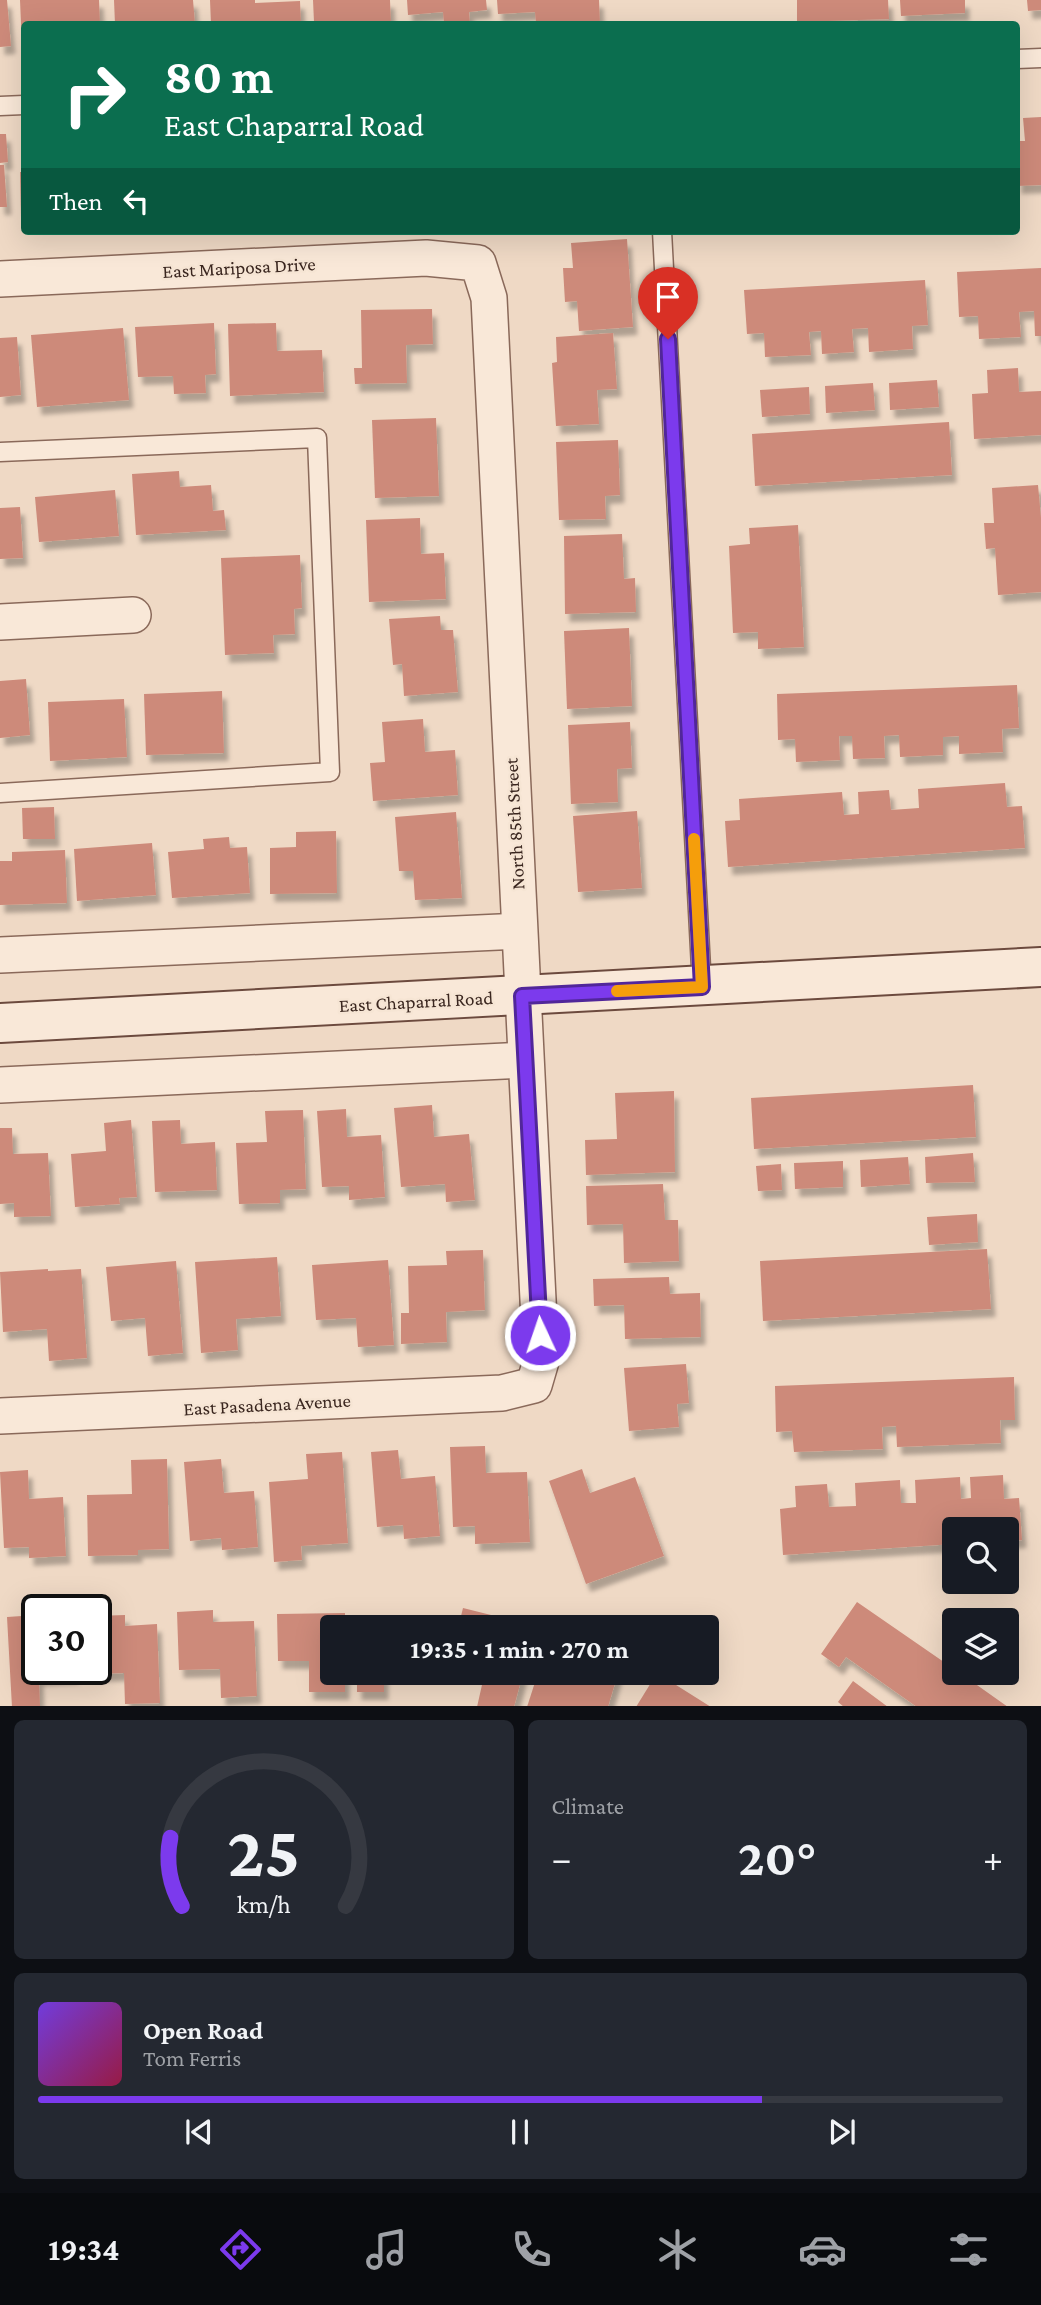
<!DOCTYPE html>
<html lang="en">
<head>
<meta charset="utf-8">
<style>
  :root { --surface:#171b24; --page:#242831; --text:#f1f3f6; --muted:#9ea1a6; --line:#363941; --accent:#7c3aed }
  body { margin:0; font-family:"Crimson Pro",serif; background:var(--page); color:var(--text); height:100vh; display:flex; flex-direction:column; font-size:26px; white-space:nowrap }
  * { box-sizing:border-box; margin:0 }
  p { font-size:23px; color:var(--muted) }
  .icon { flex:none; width:38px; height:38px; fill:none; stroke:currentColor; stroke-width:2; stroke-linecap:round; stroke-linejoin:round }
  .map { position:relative; height:1706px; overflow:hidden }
  .sheet { display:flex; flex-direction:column; gap:14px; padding:14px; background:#0d0f14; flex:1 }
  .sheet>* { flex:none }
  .hud { position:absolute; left:21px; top:21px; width:999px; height:214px; border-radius:7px; box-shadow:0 7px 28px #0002; background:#0b6e4f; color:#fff; overflow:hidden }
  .buttons { position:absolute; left:942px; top:1517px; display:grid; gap:14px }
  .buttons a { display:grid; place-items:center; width:77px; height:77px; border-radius:7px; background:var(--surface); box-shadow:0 7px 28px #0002; font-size:35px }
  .speed { position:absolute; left:21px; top:1594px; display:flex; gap:14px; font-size:35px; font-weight:700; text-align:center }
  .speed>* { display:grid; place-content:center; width:91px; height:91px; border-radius:50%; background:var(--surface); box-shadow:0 7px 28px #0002; line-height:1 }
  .speed .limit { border:4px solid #111; border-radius:10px; background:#fff; color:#111 }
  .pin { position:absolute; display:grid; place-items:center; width:60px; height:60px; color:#fff; margin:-72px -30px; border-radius:50% 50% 50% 0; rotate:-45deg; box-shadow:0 0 7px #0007 }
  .pin .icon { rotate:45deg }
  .me { position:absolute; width:77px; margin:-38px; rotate:357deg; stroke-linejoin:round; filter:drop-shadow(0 0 5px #0008) }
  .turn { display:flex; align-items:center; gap:24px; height:147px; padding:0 28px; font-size:32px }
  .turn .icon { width:91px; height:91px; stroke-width:2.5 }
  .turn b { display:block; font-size:49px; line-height:60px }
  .then { display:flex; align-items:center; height:66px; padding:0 28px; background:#0003; gap:14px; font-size:26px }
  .big { font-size:52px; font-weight:700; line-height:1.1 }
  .sheet .widget { flex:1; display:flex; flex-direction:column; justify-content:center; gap:10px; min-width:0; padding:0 24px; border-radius:10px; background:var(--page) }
  .sheet .dial { align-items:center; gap:0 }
  .dial svg { height:182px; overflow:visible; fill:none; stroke:var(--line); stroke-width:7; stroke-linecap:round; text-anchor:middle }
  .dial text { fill:var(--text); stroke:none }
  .song { display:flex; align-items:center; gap:21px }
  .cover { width:84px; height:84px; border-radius:10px; background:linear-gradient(135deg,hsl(260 70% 55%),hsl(340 70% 35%)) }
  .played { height:7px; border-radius:4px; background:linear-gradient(90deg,var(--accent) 75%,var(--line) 75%) }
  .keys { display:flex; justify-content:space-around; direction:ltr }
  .heat { display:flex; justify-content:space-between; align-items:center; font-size:38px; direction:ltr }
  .sheet .tiles { flex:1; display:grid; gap:14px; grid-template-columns:1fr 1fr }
  .widget:last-child { grid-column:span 2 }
  .trip { position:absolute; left:320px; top:1615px; width:399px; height:70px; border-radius:7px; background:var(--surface); box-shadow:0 7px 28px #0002; font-weight:700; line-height:70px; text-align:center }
  .dock { display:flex; height:112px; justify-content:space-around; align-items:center; background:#090b0e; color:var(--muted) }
  .dock .icon { width:49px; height:49px }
  .dock .selected { color:var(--accent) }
  .dock b { font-size:32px; color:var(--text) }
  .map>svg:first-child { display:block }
  .building { fill:#cd8a7a; filter:url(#shadow) }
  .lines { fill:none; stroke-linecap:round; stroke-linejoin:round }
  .lane-casing { stroke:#8a695a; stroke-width:21 }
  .street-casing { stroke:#8a695a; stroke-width:38 }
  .secondary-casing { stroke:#6c4a3e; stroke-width:42 }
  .lane { stroke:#f9e8d8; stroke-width:18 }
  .street { stroke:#f9e8d8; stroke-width:35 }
  .secondary { stroke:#f9e8d8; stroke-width:38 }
  .route-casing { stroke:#51269a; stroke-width:18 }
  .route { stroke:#7c3aed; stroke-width:12 }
  .slow { stroke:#f59e0b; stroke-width:12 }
  .labels { text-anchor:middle; stroke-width:5; stroke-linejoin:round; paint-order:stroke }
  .street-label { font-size:19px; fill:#3a261f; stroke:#f6e5d4 }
</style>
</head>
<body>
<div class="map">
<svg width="1041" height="1707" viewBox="0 0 1041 1707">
  <defs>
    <filter id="shadow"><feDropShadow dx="4.5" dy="8" stdDeviation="2" flood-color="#0004"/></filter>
  </defs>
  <rect width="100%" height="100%" fill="#efd9c5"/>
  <g class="building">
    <path d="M0,0H7L11,46L0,47Z"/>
    <path d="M20,0H99L100,24H24V47H22Z"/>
    <path d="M114,0H193L195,24H115Z"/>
    <path d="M210,0H255V3L300,1L301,24H211Z"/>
    <path d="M313,0H390L391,24H341V21L314,22Z"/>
    <path d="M407,0H486L487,10L469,12L470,24H444L443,12L408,15Z"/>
    <path d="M497,0H599L600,24H536L535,12L498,14Z"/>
    <path d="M797,0H888L889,19L797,22Z"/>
    <path d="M900,0H965V13L901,16Z"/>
    <path d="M1027,0H1041V10L1028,11Z"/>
    <path d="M1041,117V185L1017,186V141H1025L1023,118Z"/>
    <path d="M0,134H6L8,162L0,163Z"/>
    <path d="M0,165H4L7,207H0Z"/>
    <path d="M20,172H24V218H21Z"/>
    <path d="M627,239L633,327L579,331L577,301L565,302L563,268H573L571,243Z"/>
    <path d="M1041,268V336H1035L1034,311L1019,312L1021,337L979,339L978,316L959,317L957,272Z"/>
    <path d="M925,280L928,325L912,326L913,349L869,352L868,328L852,329L854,352L822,354L821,331L809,332L811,355L765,357L764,333L747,334L744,290Z"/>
    <path d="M432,309L433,344L406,345L407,383L355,384L354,368H362L361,310Z"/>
    <path d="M214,323L216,374L205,375L206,393L174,394L173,376L138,377L135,327Z"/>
    <path d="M276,323L277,351L322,350L324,392L230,396L228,324Z"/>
    <path d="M123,328L129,400L37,407L31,335Z"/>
    <path d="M613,333L617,389L597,390L599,424L556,426L552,363L557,362L556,337Z"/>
    <path d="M17,337L21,395L0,397V338Z"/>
    <path d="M1018,368L1019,392L1041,391V435L974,439L972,394L988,393L987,370Z"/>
    <path d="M937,380L939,407L890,410L889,383Z"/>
    <path d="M873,383L875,410L826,413L825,386Z"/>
    <path d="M809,387L810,414L762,417L760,390Z"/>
    <path d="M436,418L439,496L375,498L372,420Z"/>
    <path d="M949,422L952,475L755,486L752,434Z"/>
    <path d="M618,440L620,495L605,496L606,519L559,520L556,442Z"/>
    <path d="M179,471L180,487L211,485L213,511L224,510L226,530L136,535L132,474Z"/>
    <path d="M1038,485L1041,518V592L998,595L995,548L986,549L984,523H994L992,488Z"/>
    <path d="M115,490L119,536L39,542L35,497Z"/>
    <path d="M20,507L23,558L0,559V508Z"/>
    <path d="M420,518L421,554L444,553L446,599L369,602L366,520Z"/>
    <path d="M798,525L804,647L758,649V632L733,633L729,546L750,544L749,528Z"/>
    <path d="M622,534L624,579L635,578L636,612L565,614L564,536Z"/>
    <path d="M300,555L302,608L294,609L295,634L273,635L274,653L225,655L221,558Z"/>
    <path d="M440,616L441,630H453L458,692L404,696L402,664L393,665L389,619Z"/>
    <path d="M629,628L632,706L567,709L564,631Z"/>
    <path d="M26,679L30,735L0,738V681Z"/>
    <path d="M1017,685L1019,728L1002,729L1003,752L959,754V736L943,737V755L900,757L899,735L884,736L885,758L853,759L852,736H839L840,760L796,762L795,739L778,740L777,694Z"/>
    <path d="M222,691L224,753L146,755L144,694Z"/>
    <path d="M124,699L127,757L50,761L48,702Z"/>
    <path d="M423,719L425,752L455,750L458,795L373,801L370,763L385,762L382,722Z"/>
    <path d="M630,722L632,768L617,769L618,802L571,804L568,725Z"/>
    <path d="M1005,783L1007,807L1022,806L1025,848L728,867L725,821L740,820L739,799L842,792L844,815L859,814L858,792L889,790L891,810L919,808L918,789Z"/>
    <path d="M54,807L55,839H23L22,808Z"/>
    <path d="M637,811L642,888L578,892L573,816Z"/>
    <path d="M456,812L462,898L415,900L413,871H399L395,817Z"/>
    <path d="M336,831L337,893L270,894V848L296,847V832Z"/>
    <path d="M229,837L230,848L247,847L250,893L172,898L168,852L204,849L203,839Z"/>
    <path d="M152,843L156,895L77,901L74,849Z"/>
    <path d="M65,850L67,903L0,905V861H12V852Z"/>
    <path d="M973,1085L976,1137L754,1149L751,1098Z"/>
    <path d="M674,1091L675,1172L586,1175L585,1140L617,1139L615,1093Z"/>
    <path d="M432,1105L434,1137L469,1134L475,1200L446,1202L445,1184L401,1187L394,1108Z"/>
    <path d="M346,1109L347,1137L381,1135L385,1197L349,1200V1186L322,1187L317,1111Z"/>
    <path d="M303,1110L306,1189L280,1190V1203L239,1204L236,1143L267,1142L265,1111Z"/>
    <path d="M131,1120L137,1197L119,1198L120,1204L75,1207L71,1154L106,1151L104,1123Z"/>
    <path d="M180,1120L181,1144L215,1142L217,1190L155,1192L152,1121Z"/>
    <path d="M0,1128H12L13,1154L48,1153L51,1216L14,1217V1203L0,1204Z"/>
    <path d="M973,1153L975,1182L926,1183L925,1157Z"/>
    <path d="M908,1157L910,1184L861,1187L860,1160Z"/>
    <path d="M843,1161V1187L795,1189L794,1163Z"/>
    <path d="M781,1164L782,1190L758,1191L756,1166Z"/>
    <path d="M663,1184L665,1220H678L679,1261L624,1263L623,1224L587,1225L586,1186Z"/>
    <path d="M977,1214L978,1242L929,1245L927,1217Z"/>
    <path d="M987,1249L991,1309L763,1321L760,1261Z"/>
    <path d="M483,1250L485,1310L446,1312L447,1342L401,1344V1313H409L408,1266L447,1265L446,1251Z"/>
    <path d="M277,1257L281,1316L236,1319L238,1350L201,1353L195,1262Z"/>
    <path d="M388,1260L394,1345L358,1347L356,1318L316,1320L312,1265Z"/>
    <path d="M176,1261L183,1353L148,1356L145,1318L111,1321L106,1267Z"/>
    <path d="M48,1269V1271L81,1269L87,1358L49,1361L47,1329L3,1332L0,1272Z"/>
    <path d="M669,1277L670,1294L700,1293L701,1337L625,1339L624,1305L594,1306L593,1279Z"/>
    <path d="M686,1364L689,1403L677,1404L679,1427L629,1431L624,1368Z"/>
    <path d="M1014,1377L1015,1420H1000L1001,1443L897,1447L896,1426L882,1427L883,1449L794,1452L792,1431L776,1432L775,1386Z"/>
    <path d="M485,1446L486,1473L527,1472L530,1542L475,1544V1526L453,1527L450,1447Z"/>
    <path d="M398,1450L401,1479L435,1476L440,1536L404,1539L403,1525L377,1527L371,1452Z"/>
    <path d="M342,1452L348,1543L301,1546L302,1560L274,1562L269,1482L308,1479L306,1454Z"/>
    <path d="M167,1459L169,1549L138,1550V1555L88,1556L87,1495L132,1494L131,1460Z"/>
    <path d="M221,1459L224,1493L254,1491L258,1547L222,1550L221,1538L190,1541L184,1462Z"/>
    <path d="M582,1469L590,1493L635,1477L664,1556L586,1584L549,1481Z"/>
    <path d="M28,1470L29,1499L63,1497L66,1556L29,1558V1547L4,1548L0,1472Z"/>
    <path d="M1003,1475L1004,1499L1019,1498L1022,1540L1006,1541V1530H954V1544L783,1555L780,1509L796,1507L795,1486L827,1484L829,1507L856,1506L855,1483L900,1480L901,1503H916L915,1480L960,1477L961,1499L971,1498L970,1477Z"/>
    <path d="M857,1602L954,1669V1673H960L1008,1707H917L846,1657L839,1667L821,1654Z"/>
    <path d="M463,1608L499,1617L496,1628H458Z"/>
    <path d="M213,1610V1622L254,1621L257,1696L221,1698L220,1669L179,1670L177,1612Z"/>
    <path d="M345,1613V1628H332V1673H345V1692H309V1661H278L277,1614Z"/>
    <path d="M37,1615V1670H74V1676L39,1678L40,1706L12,1707L7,1617Z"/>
    <path d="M125,1615V1626L157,1624L160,1703L125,1704L124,1673L91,1674V1670H96V1616Z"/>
    <path d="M420,1618V1628H357V1619Z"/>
    <rect x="357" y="1673" width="27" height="19"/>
    <path d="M523,1673L514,1707H477L484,1676L475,1673Z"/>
    <path d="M538,1673H618L608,1707H527Z"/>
    <path d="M657,1673L711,1707H636Z"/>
    <path d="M853,1681L888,1707H844L838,1702Z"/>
  </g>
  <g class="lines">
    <g class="lane-casing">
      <g id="lane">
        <path d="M1017,59L1041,58"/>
        <path d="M0,106L24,105"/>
        <path d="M662,231L702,987"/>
        <path d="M0,452L317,438L330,772L0,793"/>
      </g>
    </g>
    <g class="street-casing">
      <g id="street">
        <path d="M0,279L426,258L478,263L489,298L541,1361L534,1385L502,1393L0,1416"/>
        <path d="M0,622L133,615"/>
        <path d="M0,955L519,931"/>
        <path d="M0,1085L525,1060"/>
      </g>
    </g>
    <g class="secondary-casing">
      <path id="secondary" d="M0,1023L1041,967"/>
    </g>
    <use href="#lane" class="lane"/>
    <use href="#street" class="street"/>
    <use href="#secondary" class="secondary"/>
  </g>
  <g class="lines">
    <g class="route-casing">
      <path id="route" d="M540,1335L522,996L702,987L668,339"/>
    </g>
    <use href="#route" class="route"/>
    <path class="slow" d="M617,991L702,987L694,839"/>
  </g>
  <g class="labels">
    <g class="street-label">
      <text transform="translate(239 267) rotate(-3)" y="7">East Mariposa Drive</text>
      <text transform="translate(514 824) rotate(-93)" y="7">North 85th Street</text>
      <text transform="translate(416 1001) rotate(-3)" y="7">East Chaparral Road</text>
      <text transform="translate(267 1404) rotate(-3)" y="7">East Pasadena Avenue</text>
    </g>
  </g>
</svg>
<div class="buttons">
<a><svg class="icon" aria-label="search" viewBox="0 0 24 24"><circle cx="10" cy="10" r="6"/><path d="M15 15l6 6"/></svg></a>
<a><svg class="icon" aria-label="layers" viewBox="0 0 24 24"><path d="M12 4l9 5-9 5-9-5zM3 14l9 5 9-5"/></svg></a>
</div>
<div class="speed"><div class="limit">30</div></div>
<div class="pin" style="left:668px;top:339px;background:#d93025"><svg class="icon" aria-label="arrive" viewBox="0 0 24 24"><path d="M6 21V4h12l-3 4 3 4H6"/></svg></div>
<svg class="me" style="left:540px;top:1335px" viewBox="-20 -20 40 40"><circle r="17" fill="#7c3aed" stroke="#fff" stroke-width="3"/><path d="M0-11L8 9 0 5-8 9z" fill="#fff"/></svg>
<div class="trip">19:35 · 1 min · 270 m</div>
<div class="hud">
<div class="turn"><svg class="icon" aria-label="right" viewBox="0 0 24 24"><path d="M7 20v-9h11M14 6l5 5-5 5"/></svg><div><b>80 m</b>East Chaparral Road</div></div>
<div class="then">Then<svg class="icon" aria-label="left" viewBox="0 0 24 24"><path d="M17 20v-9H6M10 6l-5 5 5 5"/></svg></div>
</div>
</div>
<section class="sheet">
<div class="tiles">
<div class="widget dial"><svg viewBox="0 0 100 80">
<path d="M14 69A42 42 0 1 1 86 69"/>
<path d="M14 69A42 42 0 0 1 9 39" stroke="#7c3aed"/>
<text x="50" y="56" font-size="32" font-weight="700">25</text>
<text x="50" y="72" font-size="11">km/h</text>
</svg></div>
<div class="widget"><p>Climate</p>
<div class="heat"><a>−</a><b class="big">20°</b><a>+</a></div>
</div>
<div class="widget">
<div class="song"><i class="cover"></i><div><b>Open Road</b><p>Tom Ferris</p></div></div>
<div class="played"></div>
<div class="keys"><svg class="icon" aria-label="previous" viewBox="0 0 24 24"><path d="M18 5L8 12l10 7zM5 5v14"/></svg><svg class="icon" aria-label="pause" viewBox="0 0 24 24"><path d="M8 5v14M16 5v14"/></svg><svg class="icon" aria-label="next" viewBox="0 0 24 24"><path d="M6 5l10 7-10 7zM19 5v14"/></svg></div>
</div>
</div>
</section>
<nav class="dock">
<b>19:34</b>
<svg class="icon selected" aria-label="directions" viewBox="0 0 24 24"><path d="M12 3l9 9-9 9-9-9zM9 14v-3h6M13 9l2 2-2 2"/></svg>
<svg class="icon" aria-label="music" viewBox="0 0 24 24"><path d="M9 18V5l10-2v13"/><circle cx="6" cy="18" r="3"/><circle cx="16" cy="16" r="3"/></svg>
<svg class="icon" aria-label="phone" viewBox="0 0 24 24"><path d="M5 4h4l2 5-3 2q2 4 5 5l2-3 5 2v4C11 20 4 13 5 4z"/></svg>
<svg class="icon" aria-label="climate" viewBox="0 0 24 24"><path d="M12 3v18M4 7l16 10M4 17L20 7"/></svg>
<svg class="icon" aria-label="car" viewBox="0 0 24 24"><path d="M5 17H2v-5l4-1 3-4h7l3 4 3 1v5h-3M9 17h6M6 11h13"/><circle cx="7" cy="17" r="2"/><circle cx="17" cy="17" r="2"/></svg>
<svg class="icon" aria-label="filters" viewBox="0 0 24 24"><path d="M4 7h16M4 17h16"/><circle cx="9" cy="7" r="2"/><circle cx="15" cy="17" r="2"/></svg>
</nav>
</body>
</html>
